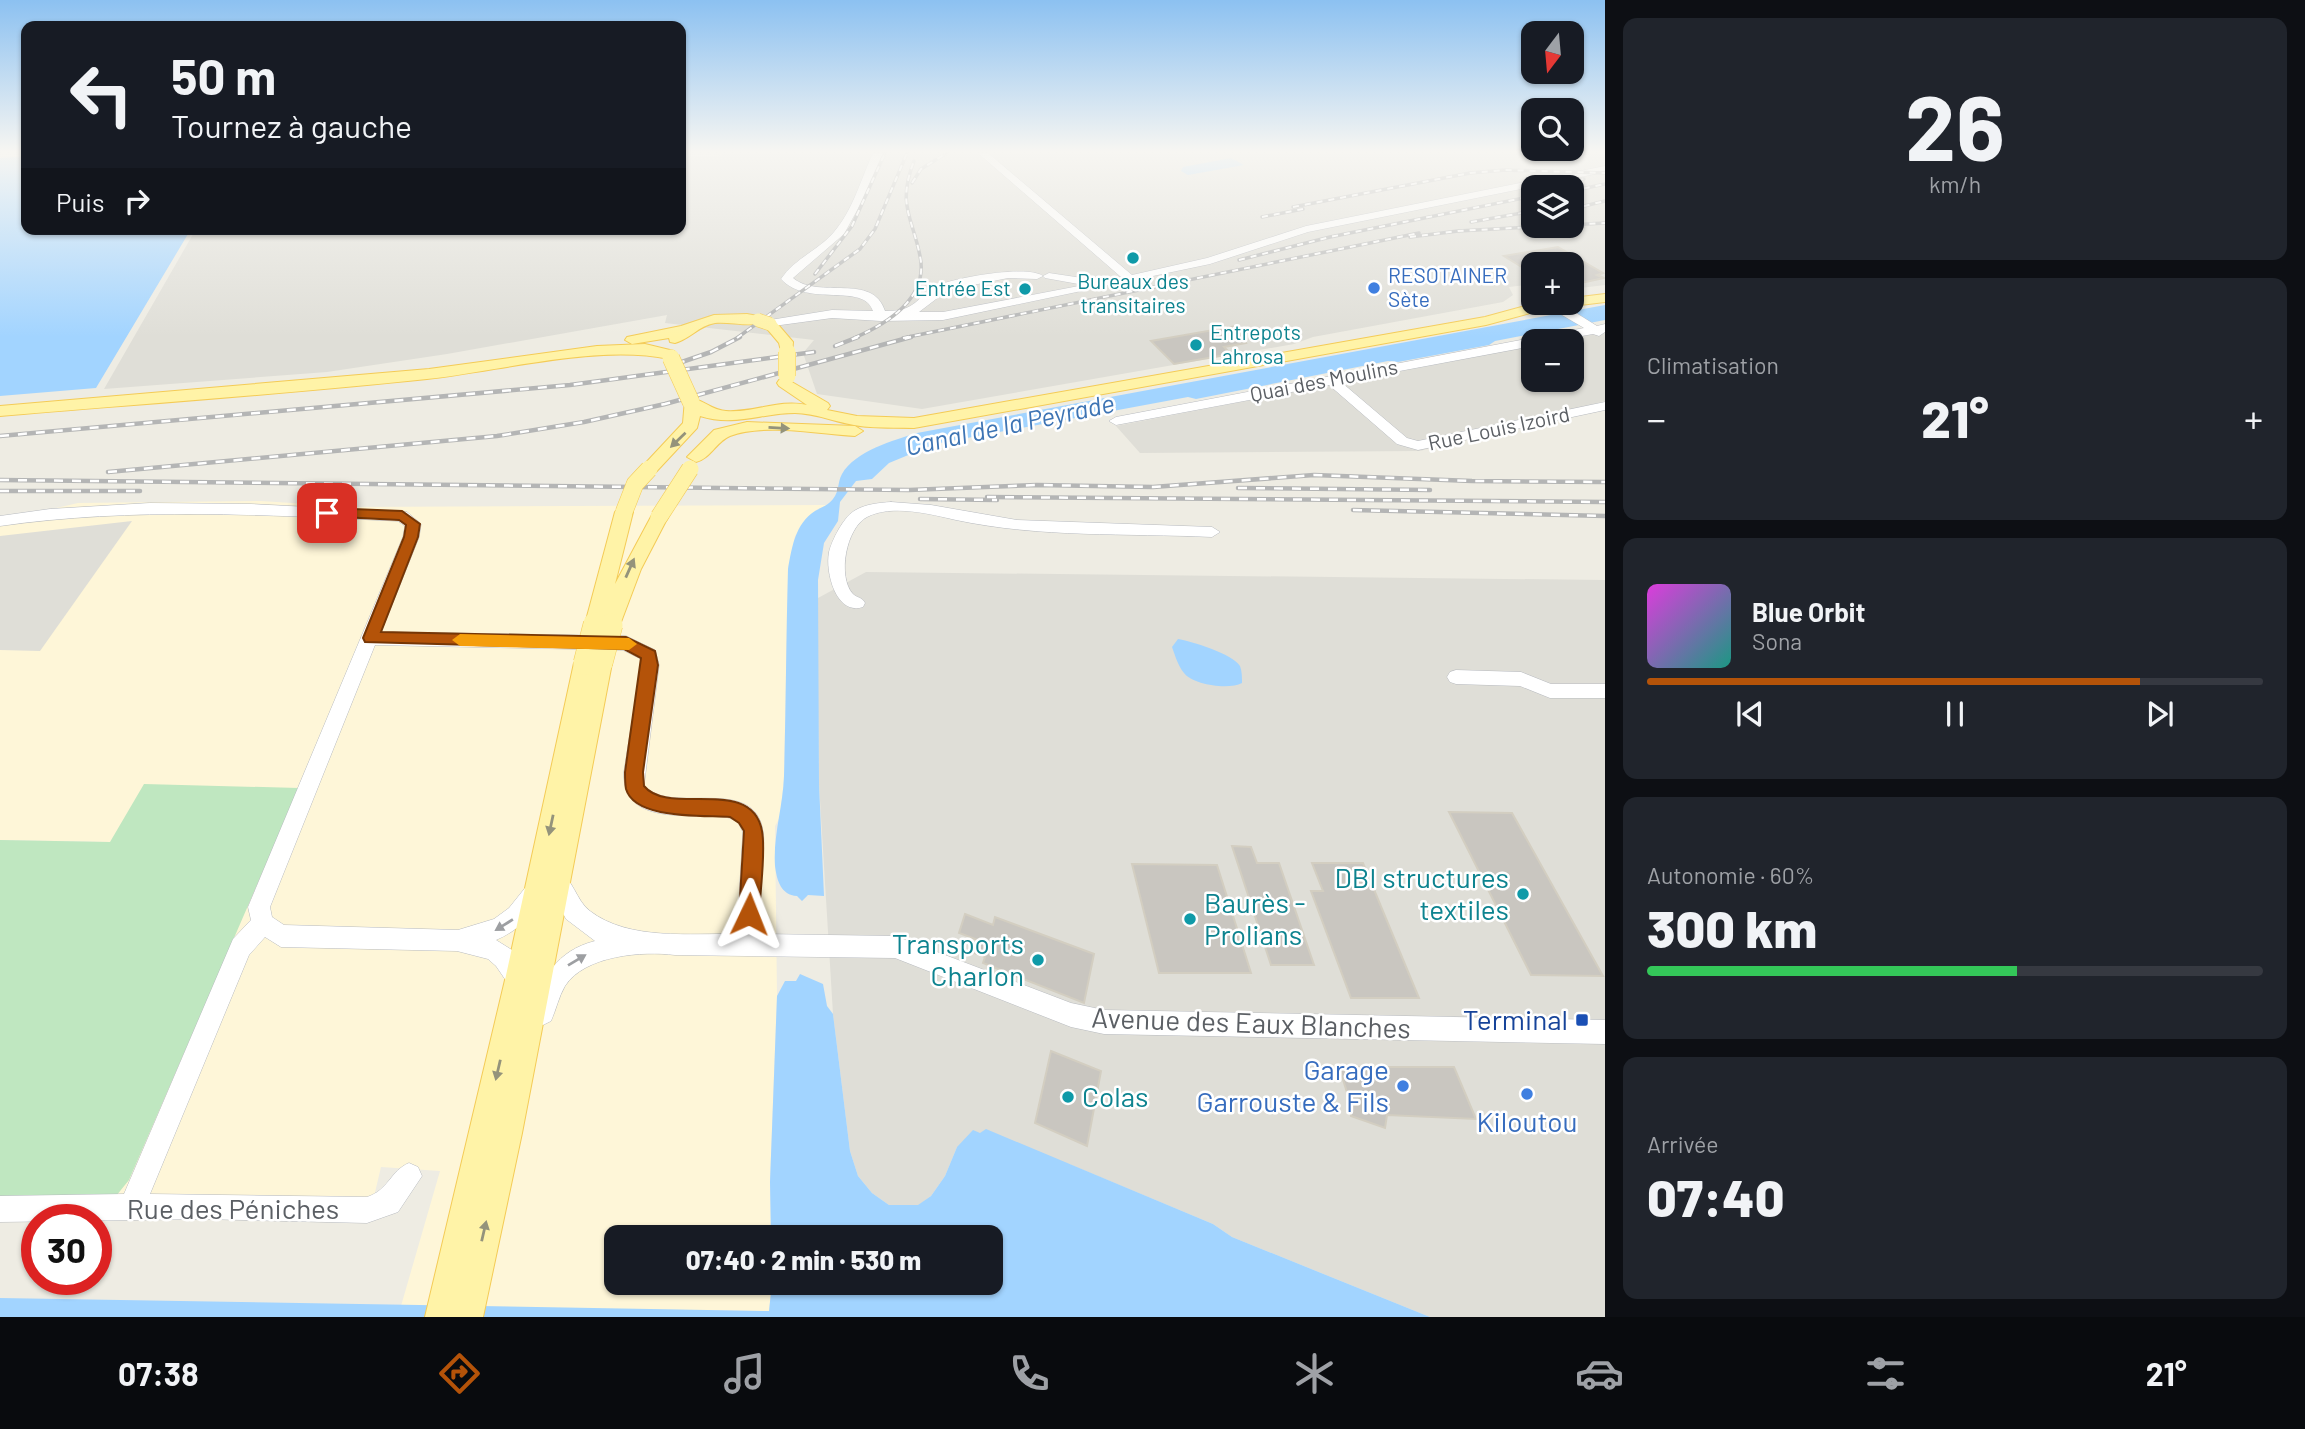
<!DOCTYPE html>
<html lang="fr">
<head>
<meta charset="utf-8">
<style>
  :root { --surface:#171b24; --page:#20242c; --text:#f1f3f6; --muted:#9ea1a6; --line:#363941; --accent:#b45309 }
  body { margin:0; font-family:Barlow,sans-serif; background:var(--page); color:var(--text); height:100vh; display:flex; flex-direction:column; font-size:26px; white-space:nowrap }
  * { box-sizing:border-box; margin:0 }
  p { font-size:23px; color:var(--muted) }
  .icon { flex:none; width:38px; height:38px; fill:none; stroke:currentColor; stroke-width:2; stroke-linecap:round; stroke-linejoin:round }
  .map { position:relative; flex:1; overflow:hidden }
  .drawer { display:flex; flex-direction:column; gap:18px; padding:18px; background:#0d0f14; width:700px }
  .drawer>* { flex:none }
  .top-card { position:absolute; left:21px; top:21px; width:665px; height:214px; border-radius:14px; box-shadow:0 2px 5px #0004; background:#171b24; color:var(--text); overflow:hidden }
  .needle { width:46px; rotate:196deg }
  .buttons { position:absolute; left:1521px; top:21px; display:grid; gap:14px }
  .buttons a { display:grid; place-items:center; width:63px; height:63px; border-radius:14px; background:var(--surface); box-shadow:0 2px 5px #0004; font-size:35px }
  .speed { position:absolute; left:21px; top:1204px; display:flex; gap:14px; font-size:35px; font-weight:700; text-align:center }
  .speed>* { display:grid; place-content:center; width:91px; height:91px; border-radius:50%; background:var(--surface); box-shadow:0 2px 5px #0004; line-height:1 }
  .speed .limit { border:10px solid #d22; background:#fff; color:#111 }
  .pin { position:absolute; display:grid; place-items:center; width:60px; height:60px; color:#fff; margin:-30px; border-radius:14px; box-shadow:0 4px 10px #0006 }
  .me { position:absolute; width:77px; margin:-38px; rotate:2deg; stroke-linejoin:round; filter:drop-shadow(0 0 5px #0008) }
  .turn { display:flex; align-items:center; gap:24px; height:147px; padding:0 35px; font-size:32px }
  .turn .icon { width:91px; height:91px; stroke-width:2.5 }
  .turn b { display:block; font-size:49px; line-height:60px }
  .then { display:flex; align-items:center; height:66px; padding:0 35px; background:#0003; gap:14px; font-size:26px }
  .big { font-size:52px; font-weight:800; line-height:1.1 }
  .drawer .card { flex:1; display:flex; flex-direction:column; justify-content:center; gap:10px; min-width:0; padding:0 24px; border-radius:14px; background:var(--page) }
  .drawer .dial { align-items:center; gap:0 }
  .dial b { font-size:91px; line-height:1 }
  .song { display:flex; align-items:center; gap:21px }
  .cover { width:84px; height:84px; border-radius:10px; background:linear-gradient(135deg,hsl(300 70% 55%),hsl(170 70% 35%)) }
  .played { height:7px; border-radius:4px; background:linear-gradient(90deg,var(--accent) 80%,var(--line) 80%) }
  .keys { display:flex; justify-content:space-around; direction:ltr }
  .heat { display:flex; justify-content:space-between; align-items:center; font-size:38px; direction:ltr }
  .charge { height:10px; border-radius:5px; background:linear-gradient(90deg,#34c759 60%,var(--line) 0) }
  .trip { position:absolute; left:604px; top:1225px; width:399px; height:70px; border-radius:14px; background:var(--surface); box-shadow:0 2px 5px #0004; font-weight:800; line-height:70px; text-align:center }
  .menu { display:flex; height:112px; justify-content:space-around; align-items:center; background:#090b0e; color:var(--muted) }
  .menu .icon { width:49px; height:49px }
  .menu .selected { color:var(--accent) }
  .menu b { font-size:32px; color:var(--text) }
  main { display:flex; flex:1; min-height:0 }
  .map>svg:first-child { display:block }
  .commercial { fill:#fef6d8 }
  .industrial { fill:#dfded7; fill-rule:evenodd }
  .green { fill:#bfe7c0 }
  .water { fill:#a2d4ff }
  .building { fill:#c9c6c0; stroke:#d3cec1; stroke-width:2 }
  .lines { fill:none; stroke-linecap:round; stroke-linejoin:round }
  .minor-casing { stroke:#b8bbc0; stroke-width:1 }
  .major-casing { stroke:#f4cb56; stroke-width:2 }
  .minor { fill:#fff; fill-rule:evenodd }
  .major { fill:#fff3a7; fill-rule:evenodd }
  .rail-far1-casing { stroke:#b4b5b5; stroke-width:3.5 }
  .rail-casing { stroke:#b4b5b5; stroke-width:4.5 }
  .rail-far1 { stroke:#fff; stroke-width:2; stroke-dasharray:6; stroke-linecap:butt }
  .rail { stroke:#fff; stroke-width:2.5; stroke-dasharray:9; stroke-linecap:butt }
  .major-bridge-far2-casing { stroke:#f4cb56; stroke-width:14; stroke-linecap:butt }
  .major-bridge-far1-casing { stroke:#f4cb56; stroke-width:18; stroke-linecap:butt }
  .major-bridge-casing { stroke:#f4cb56; stroke-width:24; stroke-linecap:butt }
  .major-bridge-far2 { stroke:#fff3a7; stroke-width:13 }
  .major-bridge-far1 { stroke:#fff3a7; stroke-width:17 }
  .major-bridge { stroke:#fff3a7; stroke-width:23 }
  .oneway { fill:#94937b }
  .oneway2 { fill:#9d9fa2 }
  .route { fill:#b45309; stroke:#753606; stroke-width:2 }
  .slow { fill:#f59e0b }
  .culture-dot { fill:#0f9aa8; stroke:#fff; stroke-width:2.5 }
  .shop-dot { fill:#3f7fe0; stroke:#fff; stroke-width:2.5 }
  .transit-dot { fill:#1a4fb4; stroke:#fff; stroke-width:2.5 }
  .labels { text-anchor:middle; stroke-width:5; stroke-linejoin:round; paint-order:stroke }
  .far-shop-label { font-size:21px; fill:#366cbe; stroke:#fff; text-anchor:start }
  .far-culture-label { font-size:21px; fill:#0d838f; stroke:#fff }
  .far-street-label { font-size:21px; fill:#5b5f64; stroke:#fff }
  .water-label { font-size:26px; font-style:italic; fill:#3d74b4; stroke:#fff }
  .near-culture-label { font-size:28px; fill:#0d838f; stroke:#fff; text-anchor:end }
  .near-transit-label { font-size:28px; fill:#164399; stroke:#fff; text-anchor:end }
  .near-street-label { font-size:28px; fill:#5b5f64; stroke:#fff }
  .near-shop-label { font-size:28px; fill:#366cbe; stroke:#fff; text-anchor:end }
</style>
</head>
<body>
<main>
<div class="map">
<svg width="1605" height="1317" viewBox="0 0 1605 1317">
  <rect width="100%" height="100%" fill="#eeece3"/>
  <path class="commercial" d="M261,501L353,507L827,505L816,510L795,536L788,569L784,779L780,817L775,826L777,996L770,1182L771,1237H616V1283H772L769,1311L401,1306L440,1171L381,1167L372,1205L112,1201L110,842L0,840V521L78,503Z"/>
  <g class="industrial">
    <path d="M755,153H1605V285L1572,289V264H1533V284L1509,287L1513,295L1503,302L1313,337L1294,344L922,409L817,394L803,353L814,340L665,323L667,315L447,354L327,372L104,389L196,229H681V158ZM1533,187H1572V226H1533Z"/>
    <path d="M1605,332V401L1420,451L1140,453L1116,426L1533,346V380H1572V341H1559Z"/>
    <path d="M132,521L40,651L0,650V536Z"/>
    <path d="M866,572L1605,580V1317H1430L1232,1237L1213,1224L1069,1164L957,1147L945,1176L931,1196L919,1205H889L872,1193L858,1176L850,1151L833,1014L819,784L817,636L818,598Z"/>
  </g>
  <path class="green" d="M144,784L299,788L129,1180L112,1201L0,1199V840L110,842Z"/>
  <g class="water">
    <path d="M26,156V229H191L96,388L0,396V158Z"/>
    <path d="M1231,158L1244,165L1188,175L1181,171L1183,167Z"/>
    <path d="M1605,305V320L1495,341L1489,345L1398,362L1388,361L1196,399L1188,397L935,444L889,463L872,479L856,481L840,502L838,521L824,543L818,580L819,784L824,896L808,895L802,901L797,896C781,895 777,881 775,866C773,835 783,807 784,776C786,707 786,638 788,569C792,547 795,524 815,511C822,507 827,506 833,499C840,490 837,483 842,474C855,451 894,440 917,433Z"/>
    <path d="M1178,639C1191,641 1233,654 1240,666C1242,671 1242,678 1242,683C1229,690 1193,685 1184,673C1178,666 1175,655 1172,647Z"/>
    <path d="M800,974L823,984L827,1006L833,1014L850,1151L858,1176L872,1193L889,1205H918L931,1196L945,1176L957,1147L973,1130L980,1133L986,1129L1213,1224L1232,1237L1430,1317H0V1298L769,1311L772,1283H990V1237H771L770,1182L777,996L785,981H796Z"/>
  </g>
  <g class="building">
    <path d="M1558,247L1603,273L1597,275L1604,278L1572,285V264H1533V274L1504,256Z"/>
    <path d="M1236,326L1246,343L1224,347L1231,354L1174,364L1151,341Z"/>
    <path d="M1449,812L1512,813L1603,976L1531,975Z"/>
    <path d="M1232,846L1251,847L1257,863H1279L1314,965H1271Z"/>
    <path d="M1312,863H1363L1419,998H1351L1311,891H1323Z"/>
    <path d="M1132,864L1217,865L1251,973H1159Z"/>
    <path d="M965,914L993,925L995,917L1094,954L1084,1003L983,963L985,957L974,953L978,940L959,933Z"/>
    <path d="M1051,1051L1101,1071L1087,1146L1035,1123Z"/>
    <path d="M1339,1067H1454L1476,1119L1387,1115L1385,1128L1351,1116V1105Z"/>
  </g>
  <g class="lines">
    <g class="minor-casing">
      <g id="minor">
        <path d="M873,153H883L861,203L844,234L793,278C819,300 873,272 885,311C919,312 916,294 942,284C960,277 1028,265 1043,276L1037,279L1008,278L948,290L919,312H943L1084,285L1045,278L1043,276L1049,273L1089,279L1094,283L1121,277L978,153H988L1132,275L1207,258L1306,226L1605,166V172L1308,232L1210,264L943,320L881,321L832,318L766,327L764,324L770,320L832,310L873,311C864,282 807,308 781,279C795,258 819,250 834,232C853,210 861,179 873,153Z"/>
        <path d="M1552,303H1560L1597,326L1605,324V332L1599,336L1593,334L1554,341H1533V346L1341,382L1407,438L1418,441L1605,402V410L1418,450L1397,444L1329,385L1116,425L1109,421L1116,417L1584,328L1552,309Z"/>
        <path d="M891,502L931,505L1017,520L1212,527L1220,532L1212,537C1126,533 1041,538 956,520C930,514 892,504 867,517C846,528 837,577 853,594C857,598 862,597 865,603L863,607C836,616 825,572 829,552C832,540 843,518 854,511C865,504 879,503 891,502Z"/>
        <path d="M150,503L251,504L407,512L421,524L419,537L381,632L626,636L655,650L659,665L644,785C669,817 755,773 763,832C765,842 762,854 762,864C761,888 760,911 759,934L895,936L1071,1003L1104,1010L1605,1020V1044L1104,1034L1071,1027L895,958L675,955C643,951 585,955 565,986C559,996 556,1010 551,1021L543,1025L535,1021L531,1013C543,977 556,951 595,941L566,919L546,881L550,874L557,871C573,877 576,901 590,911C629,941 691,933 737,934L743,832L738,822L730,818C694,811 622,829 624,772L641,665V659L623,650L375,645L270,907L272,917L284,925L458,930L494,919L509,908L525,888L533,885L541,888L544,895C534,916 517,931 496,940L512,950L530,980L527,988L519,991L511,988L496,966L488,959L457,951L281,947L265,937L249,955L150,1194L367,1197C389,1190 390,1171 409,1163L418,1167L422,1176L398,1212L367,1223L201,1219L0,1222V1196L124,1194L233,939L251,920L248,907L403,537L405,526L398,521C265,515 133,507 0,526V516L50,509Z"/>
        <path d="M1456,670L1521,672L1551,684H1605V698H1550L1520,686L1456,684L1450,682L1447,677L1450,672Z"/>
      </g>
    </g>
    <g class="major-casing">
      <g id="major">
        <path d="M1605,294V302L1572,306L1565,303H1572V298Z"/>
        <path d="M1536,303L1551,305L1549,308L1486,325L914,428C894,427 873,429 854,425C835,422 815,413 795,413C762,413 734,427 700,416L697,428L655,473L649,475L640,469L683,423L685,399C699,395 711,411 726,411C754,413 778,399 807,405L779,386L777,383L779,380L785,378L828,403L830,406L827,410L857,416L914,418L1485,317Z"/>
        <path d="M747,314L763,317L765,320C755,329 730,321 715,323C698,326 690,339 675,343L670,342L669,338L632,344L625,340L627,337L681,326L714,315Z"/>
        <path d="M770,320L775,321L793,342L792,355H782L779,343L763,324Z"/>
        <path d="M645,344L674,351L677,354L669,359C598,344 501,371 427,379C285,394 142,404 0,416V406L429,369L597,346Z"/>
        <path d="M747,422L855,426L863,431L855,436C820,434 763,423 730,436C716,442 710,459 696,462L687,457L714,430Z"/>
        <path d="M624,506L630,508L633,512L615,584L653,513H665L668,517L641,569L618,630L611,633L603,628L595,632L588,629L585,624L615,512L618,508Z"/>
        <path d="M585,655L593,658L601,655L608,657L612,663L522,1133L483,1317H425L505,980L574,663L578,657Z"/>
      </g>
    </g>
    <use href="#minor" class="minor"/>
    <use href="#major" class="major"/>
    <g class="rail-far1-casing">
      <g id="rail-far1">
        <path d="M912,183L921,169L947,153"/>
        <path d="M1542,187L1584,179"/>
        <path d="M1572,191L1605,184"/>
        <path d="M1293,207L1470,173L1505,170L1605,173"/>
        <path d="M1572,209L1605,201"/>
        <path d="M1262,217L1303,209"/>
        <path d="M1471,222L1533,211"/>
        <path d="M1410,237L1458,231L1605,223"/>
        <path d="M1239,260L1330,237L1533,196"/>
        <path d="M815,274L852,226L885,153"/>
        <path d="M737,338L860,249L875,229L907,153"/>
        <path d="M854,338C887,324 929,298 920,256C912,216 897,205 914,161"/>
        <path d="M903,338L1419,233"/>
      </g>
    </g>
    <g class="rail-casing">
      <g id="rail">
        <path d="M835,346L858,337"/>
        <path d="M676,364L711,352L740,337"/>
        <path d="M0,436L570,385L814,352"/>
        <path d="M108,472L497,436L584,422L665,404L911,337"/>
        <path d="M0,480L909,490L1037,485L1153,487L1314,475L1472,481L1605,482"/>
        <path d="M1238,488L1430,490"/>
        <path d="M0,491H140"/>
        <path d="M987,497L1605,502"/>
        <path d="M920,499L997,500"/>
        <path d="M1353,510L1605,516"/>
      </g>
    </g>
    <use href="#rail-far1" class="rail-far1"/>
    <use href="#rail" class="rail"/>
    <g class="major-bridge-far2-casing">
      <path id="major-bridge-far2" d="M758,320L770,324"/>
    </g>
    <g class="major-bridge-far1-casing">
      <g id="major-bridge-far1">
        <path d="M787,352V376"/>
        <path d="M671,358L691,402"/>
        <path d="M624,512L635,484L649,469"/>
        <path d="M659,517L690,469"/>
      </g>
    </g>
    <g class="major-bridge-casing">
      <g id="major-bridge">
        <path d="M585,663L595,624"/>
        <path d="M601,663L611,625"/>
      </g>
    </g>
    <use href="#major-bridge-far2" class="major-bridge-far2"/>
    <use href="#major-bridge-far1" class="major-bridge-far1"/>
    <use href="#major-bridge" class="major-bridge"/>
  </g>
  <defs><path id="oneway-solid" d="M-6-.8H1V-3.2L6.5 0L1 3.2V.8H-6Z" transform="scale(1.75)"/></defs>
  <g class="oneway">
    <use href="#oneway-solid" transform="translate(779 428) rotate(3)"/>
    <use href="#oneway-solid" transform="translate(678 440) rotate(136)"/>
    <use href="#oneway-solid" transform="translate(630 568) rotate(-66)"/>
    <use href="#oneway-solid" transform="translate(551 825) rotate(102)"/>
    <use href="#oneway-solid" transform="translate(498 1070) rotate(103)"/>
    <use href="#oneway-solid" transform="translate(484 1231) rotate(-77)"/>
  </g>
  <g class="oneway2">
    <use href="#oneway-solid" transform="translate(504 925) rotate(148)"/>
    <use href="#oneway-solid" transform="translate(577 960) rotate(-31)"/>
  </g>
  <linearGradient id="sky" x2="0" y2="1"><stop stop-color="#8cc1f1"/><stop offset="0.45" stop-color="#f7f6f2"/><stop offset="1" stop-color="#f7f6f2" stop-opacity="0"/></linearGradient>
  <rect width="1605" height="337" fill="url(#sky)"/>
  <path class="route" d="M327,508L402,511L420,524L418,537L381,632L626,637L655,651L658,665L643,772L644,786C669,817 752,775 762,831C766,852 760,892 759,914L756,921L749,923L742,921L739,914L744,831L739,823L730,817C704,815 635,820 626,789C625,784 625,777 625,772L641,658L624,649L365,642L363,638L404,537L406,525L399,520L322,516V510Z"/>
  <path class="slow" d="M460,634L629,638L637,644L629,650L460,646L452,640Z"/>
  <g class="culture-dot">
    <circle cx="1133" cy="258" r="7"/>
    <circle cx="1025" cy="289" r="7"/>
    <circle cx="1196" cy="345" r="7"/>
    <circle cx="1523" cy="894" r="7"/>
    <circle cx="1190" cy="919" r="7"/>
    <circle cx="1038" cy="960" r="7"/>
    <circle cx="1068" cy="1097" r="7"/>
  </g>
  <g class="shop-dot">
    <circle cx="1374" cy="288" r="7"/>
    <circle cx="1403" cy="1086" r="7"/>
    <circle cx="1527" cy="1094" r="7"/>
  </g>
  <rect class="transit-dot" x="1575" y="1013" width="14" height="14" rx="3.5"/>
  <g class="labels">
    <g class="far-shop-label">
      <text x="1388" y="283">RESOTAINER<tspan x="1388" dy="24">Sète</tspan></text>
    </g>
    <g class="far-culture-label">
      <text x="1133" y="289">Bureaux des<tspan x="1133" dy="24">transitaires</tspan></text>
      <text x="1011" y="296" text-anchor="end">Entrée Est</text>
      <text x="1210" y="340" text-anchor="start">Entrepots<tspan x="1210" dy="24">Lahrosa</tspan></text>
    </g>
    <g class="far-street-label">
      <text transform="translate(1324 381) rotate(-11)" y="7">Quai des Moulins</text>
      <text transform="translate(1499 429) rotate(-12)" y="7">Rue Louis Izoird</text>
    </g>
    <g class="water-label">
      <text transform="translate(1010 425) rotate(-12)" y="9">Canal de la Peyrade</text>
    </g>
    <g class="near-culture-label">
      <text x="1509" y="888">DBI structures<tspan x="1509" dy="32">textiles</tspan></text>
      <text x="1204" y="913" text-anchor="start">Baurès -<tspan x="1204" dy="32">Prolians</tspan></text>
      <text x="1024" y="954">Transports<tspan x="1024" dy="32">Charlon</tspan></text>
      <text x="1082" y="1107" text-anchor="start">Colas</text>
    </g>
    <g class="near-transit-label">
      <text x="1568" y="1030">Terminal</text>
    </g>
    <g class="near-street-label">
      <text transform="translate(1251 1023) rotate(2)" y="10">Avenue des Eaux Blanches</text>
      <text x="233" y="1219">Rue des Péniches</text>
    </g>
    <g class="near-shop-label">
      <text x="1389" y="1080">Garage<tspan x="1389" dy="32">Garrouste &amp; Fils</tspan></text>
      <text x="1527" y="1132" text-anchor="middle">Kiloutou</text>
    </g>
  </g>
</svg>
<div class="buttons">
<a><svg class="needle" viewBox="-14 -14 28 28"><path d="M0-13l5 13h-10z" fill="#e53935"/><path d="M0 13l5-13h-10z" fill="#9ea1a6"/></svg></a>
<a><svg class="icon" aria-label="search" viewBox="0 0 24 24"><circle cx="10" cy="10" r="6"/><path d="M15 15l6 6"/></svg></a>
<a><svg class="icon" aria-label="layers" viewBox="0 0 24 24"><path d="M12 4l9 5-9 5-9-5zM3 14l9 5 9-5"/></svg></a>
<a>+</a>
<a>−</a>
</div>
<div class="speed"><div class="limit">30</div></div>
<div class="pin" style="left:327px;top:513px;background:#d93025"><svg class="icon" aria-label="arrive" viewBox="0 0 24 24"><path d="M6 21V4h12l-3 4 3 4H6"/></svg></div>
<svg class="me" style="left:749px;top:914px" viewBox="-20 -20 40 40"><path d="M0-17L14 15 0 8-14 15z" fill="#b45309" stroke="#fff" stroke-width="4"/></svg>
<div class="trip">07:40 · 2 min · 530 m</div>
<div class="top-card">
<div class="turn"><svg class="icon" aria-label="left" viewBox="0 0 24 24"><path d="M17 20v-9H6M10 6l-5 5 5 5"/></svg><div><b>50 m</b>Tournez à gauche</div></div>
<div class="then">Puis<svg class="icon" aria-label="right" viewBox="0 0 24 24"><path d="M7 20v-9h11M14 6l5 5-5 5"/></svg></div>
</div>
</div>
<section class="drawer">
<div class="card dial"><b>26</b><p>km/h</p></div>
<div class="card"><p>Climatisation</p>
<div class="heat"><a>−</a><b class="big">21°</b><a>+</a></div>
</div>
<div class="card">
<div class="song"><i class="cover"></i><div><b>Blue Orbit</b><p>Sona</p></div></div>
<div class="played"></div>
<div class="keys"><svg class="icon" aria-label="previous" viewBox="0 0 24 24"><path d="M18 5L8 12l10 7zM5 5v14"/></svg><svg class="icon" aria-label="pause" viewBox="0 0 24 24"><path d="M8 5v14M16 5v14"/></svg><svg class="icon" aria-label="next" viewBox="0 0 24 24"><path d="M6 5l10 7-10 7zM19 5v14"/></svg></div>
</div>
<div class="card"><p>Autonomie · 60%</p><b class="big">300 km</b><div class="charge"></div></div>
<div class="card"><p>Arrivée</p><b class="big">07:40</b></div>
</section>
</main>
<nav class="menu">
<b>07:38</b>
<svg class="icon selected" aria-label="directions" viewBox="0 0 24 24"><path d="M12 3l9 9-9 9-9-9zM9 14v-3h6M13 9l2 2-2 2"/></svg>
<svg class="icon" aria-label="music" viewBox="0 0 24 24"><path d="M9 18V5l10-2v13"/><circle cx="6" cy="18" r="3"/><circle cx="16" cy="16" r="3"/></svg>
<svg class="icon" aria-label="phone" viewBox="0 0 24 24"><path d="M5 4h4l2 5-3 2q2 4 5 5l2-3 5 2v4C11 20 4 13 5 4z"/></svg>
<svg class="icon" aria-label="climate" viewBox="0 0 24 24"><path d="M12 3v18M4 7l16 10M4 17L20 7"/></svg>
<svg class="icon" aria-label="car" viewBox="0 0 24 24"><path d="M5 17H2v-5l4-1 3-4h7l3 4 3 1v5h-3M9 17h6M6 11h13"/><circle cx="7" cy="17" r="2"/><circle cx="17" cy="17" r="2"/></svg>
<svg class="icon" aria-label="filters" viewBox="0 0 24 24"><path d="M4 7h16M4 17h16"/><circle cx="9" cy="7" r="2"/><circle cx="15" cy="17" r="2"/></svg>
<b>21°</b>
</nav>
</body>
</html>
